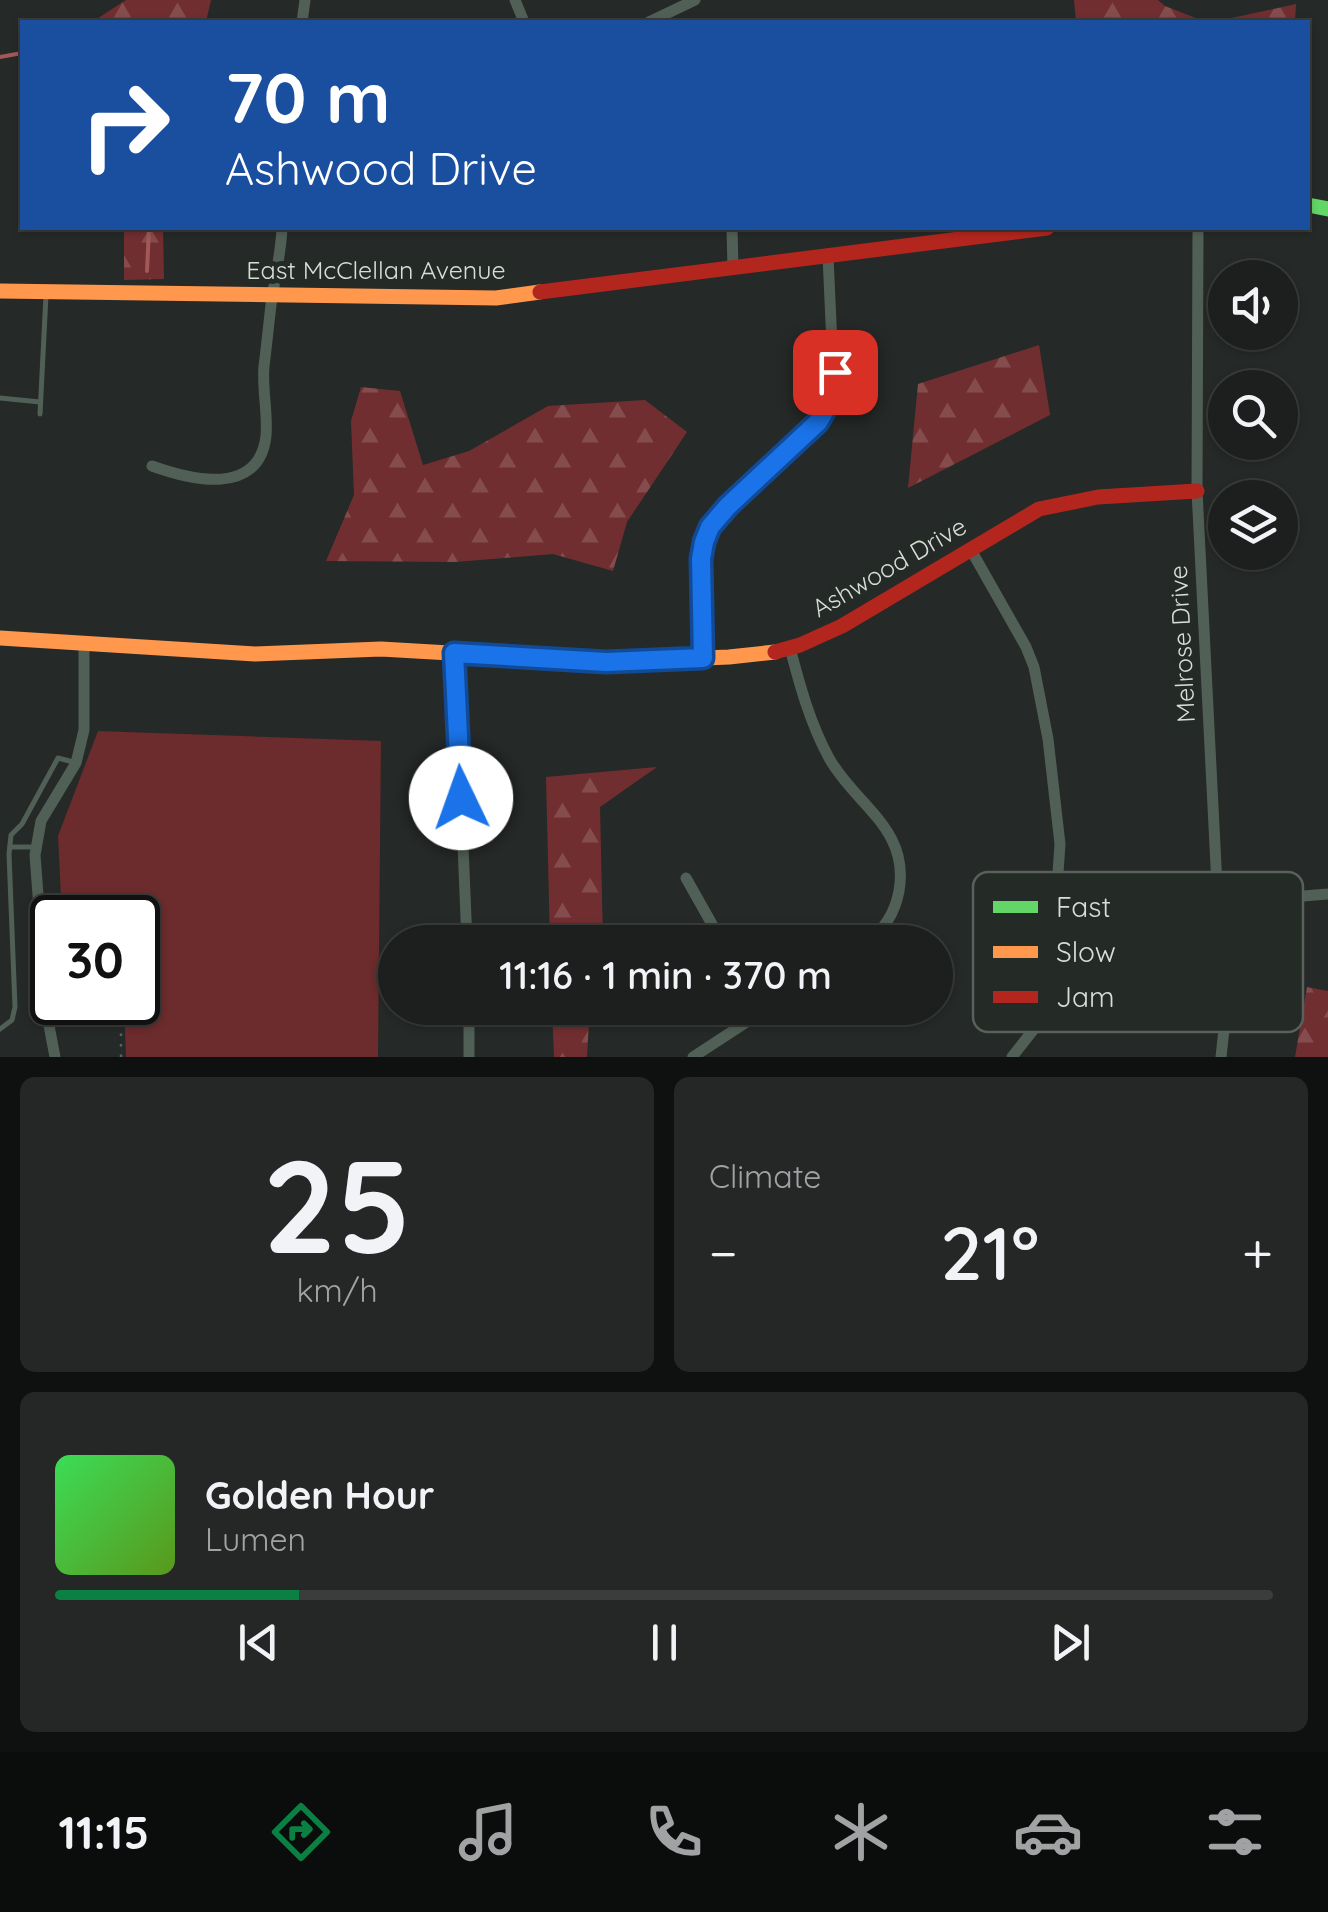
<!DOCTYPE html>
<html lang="en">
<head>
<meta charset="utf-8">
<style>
  :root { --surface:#1c1f1d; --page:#252726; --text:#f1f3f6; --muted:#a0a2a4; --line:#3a3d3b; --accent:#0b8043 }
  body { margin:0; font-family:Quicksand,sans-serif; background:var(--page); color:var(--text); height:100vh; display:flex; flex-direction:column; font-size:38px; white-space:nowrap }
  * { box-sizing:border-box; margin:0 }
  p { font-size:32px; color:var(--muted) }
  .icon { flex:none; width:55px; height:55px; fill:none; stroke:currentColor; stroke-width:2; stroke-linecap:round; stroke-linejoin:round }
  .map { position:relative; height:1057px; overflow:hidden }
  .drawer { display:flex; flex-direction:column; gap:20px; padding:20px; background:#0f1110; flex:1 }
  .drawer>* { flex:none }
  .banner { position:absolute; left:20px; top:20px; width:1290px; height:210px; border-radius:0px; box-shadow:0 2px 8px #0004,0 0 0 2px var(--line); background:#1a4fa0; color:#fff; overflow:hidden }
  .controls { position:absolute; left:1208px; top:260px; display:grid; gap:20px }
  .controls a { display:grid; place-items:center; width:90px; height:90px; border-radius:50%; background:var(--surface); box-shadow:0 2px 8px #0004,0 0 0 2px var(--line); font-size:50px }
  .speed { position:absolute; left:30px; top:895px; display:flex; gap:20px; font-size:50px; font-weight:700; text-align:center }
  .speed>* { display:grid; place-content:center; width:130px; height:130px; border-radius:50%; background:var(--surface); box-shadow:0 2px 8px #0004,0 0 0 2px var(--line); line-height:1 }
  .speed .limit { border:5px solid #111; border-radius:15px; background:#fff; color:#111 }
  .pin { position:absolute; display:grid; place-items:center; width:85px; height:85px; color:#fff; margin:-42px; border-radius:20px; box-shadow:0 5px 15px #0006 }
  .me { position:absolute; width:110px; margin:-55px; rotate:357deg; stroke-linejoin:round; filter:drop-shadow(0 0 8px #0008) }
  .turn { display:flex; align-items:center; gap:35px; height:210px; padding:0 40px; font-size:45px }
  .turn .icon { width:130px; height:130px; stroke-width:2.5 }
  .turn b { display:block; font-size:70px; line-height:85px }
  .big { font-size:75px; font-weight:600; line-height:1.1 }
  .drawer .card { flex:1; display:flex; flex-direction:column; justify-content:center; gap:15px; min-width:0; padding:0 35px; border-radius:15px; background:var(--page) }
  .drawer .dial { align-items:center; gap:0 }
  .dial b { font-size:130px; line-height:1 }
  .song { display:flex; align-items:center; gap:30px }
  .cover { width:120px; height:120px; border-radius:15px; background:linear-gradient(135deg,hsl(130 70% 55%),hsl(90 70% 35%)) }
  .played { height:10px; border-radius:5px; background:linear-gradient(90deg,var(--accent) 20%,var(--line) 20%) }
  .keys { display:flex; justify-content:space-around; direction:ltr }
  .heat { display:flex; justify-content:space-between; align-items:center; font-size:55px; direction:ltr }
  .drawer .tiles { flex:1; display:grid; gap:20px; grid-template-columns:1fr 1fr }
  .card:last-child { grid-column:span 2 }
  .trip { position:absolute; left:378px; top:925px; width:575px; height:100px; border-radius:50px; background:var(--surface); box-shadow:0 2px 8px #0004,0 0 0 2px var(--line); font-weight:600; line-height:100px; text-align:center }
  .menu { display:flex; height:160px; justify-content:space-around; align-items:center; background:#0b0c0c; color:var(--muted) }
  .menu .icon { width:70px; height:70px }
  .menu .active { color:var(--accent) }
  .menu b { font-size:45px; color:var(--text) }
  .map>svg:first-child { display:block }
  .green { fill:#6c2b2c }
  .forest { fill:url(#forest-firs) }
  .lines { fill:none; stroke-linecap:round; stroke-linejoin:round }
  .stream { stroke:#a35857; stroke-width:4 }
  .path { stroke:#5b655f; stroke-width:2.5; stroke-dasharray:2.5 8; stroke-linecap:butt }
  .lane { stroke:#516056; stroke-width:5 }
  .street { stroke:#516056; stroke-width:11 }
  .fast { stroke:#63d668; stroke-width:15 }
  .slow { stroke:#ff974d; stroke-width:15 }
  .jam { stroke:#b3261e; stroke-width:15 }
  .route-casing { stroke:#114b97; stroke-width:25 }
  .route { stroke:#1a73e8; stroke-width:18 }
  .labels { text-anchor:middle; stroke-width:10; stroke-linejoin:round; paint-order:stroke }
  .street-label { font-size:25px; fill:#d9ddda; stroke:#242a26 }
  .key { fill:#242a26; stroke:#5a605c; stroke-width:2.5 }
  .key-label { font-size:28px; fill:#d9ddda }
</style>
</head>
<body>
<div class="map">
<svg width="1328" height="1057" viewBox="0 0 1328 1057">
  <defs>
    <pattern id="forest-firs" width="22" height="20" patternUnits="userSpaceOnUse" patternTransform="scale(2.5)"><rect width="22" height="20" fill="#712e30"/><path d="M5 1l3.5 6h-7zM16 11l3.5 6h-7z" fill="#854c4d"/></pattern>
  </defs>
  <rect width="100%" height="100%" fill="#252927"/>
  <path class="green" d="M98,731L381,741L378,1057H126L124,1003L138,1002V918L62,917L58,836Z"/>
  <g class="forest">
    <path d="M126,0H211L206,22H92Z"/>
    <path d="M1074,0H1158L1165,6L1206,22H1076Z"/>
    <path d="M1296,4L1295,22H1213Z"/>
    <path d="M124,228H163L164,279L124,280Z"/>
    <path d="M1039,345L1050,415L908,488L918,384Z"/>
    <path d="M361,387L400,391L423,465L469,451L548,406L645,400L687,432L627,522L613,571L553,554L455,562L326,561L354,495L351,421Z"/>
    <path d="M657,767L600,807L603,942H550L546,777Z"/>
    <path d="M1307,987L1328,991V1057H1295Z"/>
    <path d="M552,1008H593L589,1021L587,1057H554Z"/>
  </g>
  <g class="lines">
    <g class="stream">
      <path d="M0,57L22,53"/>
      <path d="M147,271L149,228"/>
    </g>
    <path class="path" d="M121,1002V1057"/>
    <g class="lane">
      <path d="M0,398L40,402"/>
      <path d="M40,414L46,295"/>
      <path d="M10,847H34"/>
      <path d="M0,1029L12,1020L15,1007L9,854L11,835L22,824L58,758L73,762"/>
    </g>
    <g class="street">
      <path d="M515,0L524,22"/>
      <path d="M302,22L305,0"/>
      <path d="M649,22L695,0"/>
      <path d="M732,228L733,268"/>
      <path d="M1198,228L1197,491L1223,1004L1224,1029L1221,1057"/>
      <path d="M152,466C191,480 259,497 266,436C268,413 262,390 264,366C267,343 269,320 272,297C276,274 281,251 282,228"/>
      <path d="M971,550L1026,647L1034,667L1048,739L1060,844L1050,988L1042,1012L1034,1029L1012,1057"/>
      <path d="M790,648C800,686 810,723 829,758C855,805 910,828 899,891C895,913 885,929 867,942"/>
      <path d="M455,653L467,942"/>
      <path d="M703,658C702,630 696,565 704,541C714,510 791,447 818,422L827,407L834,390L828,256"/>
      <path d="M686,878L722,942"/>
      <path d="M1218,895L1279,898L1328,894"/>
      <path d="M55,1057L47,1015L35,855L41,821L76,763L84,730V643"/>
      <path d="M469,1057V1008"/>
      <path d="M693,1057L768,1008"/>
    </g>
    <path class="fast" d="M1308,205L1328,209"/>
    <g class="slow">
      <path d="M0,291L496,298L540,292"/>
      <path d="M0,638L255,654L381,649L606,662L729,657L775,652"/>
    </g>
    <g class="jam">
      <path d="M540,292L1047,228"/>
      <path d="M775,652L800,645L842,626L1039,509L1098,497L1197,491"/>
    </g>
  </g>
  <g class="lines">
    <g class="route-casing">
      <path id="route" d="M461,798L454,653L606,662L703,658L701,559L704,542L710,527L728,506L818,422C829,405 834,392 835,372"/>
    </g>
    <use href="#route" class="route"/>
  </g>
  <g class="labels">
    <g class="street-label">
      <text x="376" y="279">East McClellan Avenue</text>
      <text transform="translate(889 567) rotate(-30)" y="9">Ashwood Drive</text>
      <text transform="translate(1182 644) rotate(-93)" y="9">Melrose Drive</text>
    </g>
  </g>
  <rect x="973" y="872" width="330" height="160" rx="15" class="key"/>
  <rect x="993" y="901" width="45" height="12" fill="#63d668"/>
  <rect x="993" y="946" width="45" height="12" fill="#ff974d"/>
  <rect x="993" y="991" width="45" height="12" fill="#b3261e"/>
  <g class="key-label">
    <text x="1056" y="917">Fast</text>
    <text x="1056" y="962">Slow</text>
    <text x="1056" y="1007">Jam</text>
  </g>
</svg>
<div class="controls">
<a><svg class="icon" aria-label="sound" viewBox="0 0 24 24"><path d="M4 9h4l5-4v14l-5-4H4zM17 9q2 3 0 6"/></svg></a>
<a><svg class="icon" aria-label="search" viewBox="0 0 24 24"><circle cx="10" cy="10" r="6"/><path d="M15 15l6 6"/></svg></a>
<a><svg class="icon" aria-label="layers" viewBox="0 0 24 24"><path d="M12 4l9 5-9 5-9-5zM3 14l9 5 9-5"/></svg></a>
</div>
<div class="speed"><div class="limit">30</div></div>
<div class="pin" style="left:835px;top:372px;background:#d93025"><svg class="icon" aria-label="arrive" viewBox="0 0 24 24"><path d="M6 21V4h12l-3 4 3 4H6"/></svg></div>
<svg class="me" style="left:461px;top:798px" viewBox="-20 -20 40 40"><circle r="19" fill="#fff"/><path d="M0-13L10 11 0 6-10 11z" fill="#1a73e8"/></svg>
<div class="trip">11:16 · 1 min · 370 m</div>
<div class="banner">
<div class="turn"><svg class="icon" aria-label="right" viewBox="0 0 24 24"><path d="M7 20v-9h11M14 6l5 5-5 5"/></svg><div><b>70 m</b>Ashwood Drive</div></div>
</div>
</div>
<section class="drawer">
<div class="tiles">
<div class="card dial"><b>25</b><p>km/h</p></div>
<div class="card"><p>Climate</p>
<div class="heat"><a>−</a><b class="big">21°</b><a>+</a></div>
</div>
<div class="card">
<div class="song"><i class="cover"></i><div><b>Golden Hour</b><p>Lumen</p></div></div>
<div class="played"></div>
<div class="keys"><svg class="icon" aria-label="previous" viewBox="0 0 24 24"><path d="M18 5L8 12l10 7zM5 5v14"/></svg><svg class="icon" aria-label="pause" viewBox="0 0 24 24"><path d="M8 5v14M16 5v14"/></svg><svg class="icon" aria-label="next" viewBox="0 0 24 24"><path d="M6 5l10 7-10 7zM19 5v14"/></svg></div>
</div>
</div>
</section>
<nav class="menu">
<b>11:15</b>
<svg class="icon active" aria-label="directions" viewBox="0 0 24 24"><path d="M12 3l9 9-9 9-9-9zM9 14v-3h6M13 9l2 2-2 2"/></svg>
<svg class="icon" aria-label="music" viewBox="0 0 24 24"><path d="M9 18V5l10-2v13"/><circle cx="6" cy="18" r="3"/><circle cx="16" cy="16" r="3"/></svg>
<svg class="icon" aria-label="phone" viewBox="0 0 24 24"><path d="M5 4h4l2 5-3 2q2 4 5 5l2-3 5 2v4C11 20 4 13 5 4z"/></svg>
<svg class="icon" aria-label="climate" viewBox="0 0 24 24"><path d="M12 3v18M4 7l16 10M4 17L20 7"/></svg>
<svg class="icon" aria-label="car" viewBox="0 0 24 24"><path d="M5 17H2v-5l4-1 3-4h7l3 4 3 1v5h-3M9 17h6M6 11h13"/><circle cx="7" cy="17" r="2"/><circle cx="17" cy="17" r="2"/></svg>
<svg class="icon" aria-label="filters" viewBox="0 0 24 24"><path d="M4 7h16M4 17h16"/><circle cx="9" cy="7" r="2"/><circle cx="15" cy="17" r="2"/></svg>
</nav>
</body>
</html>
